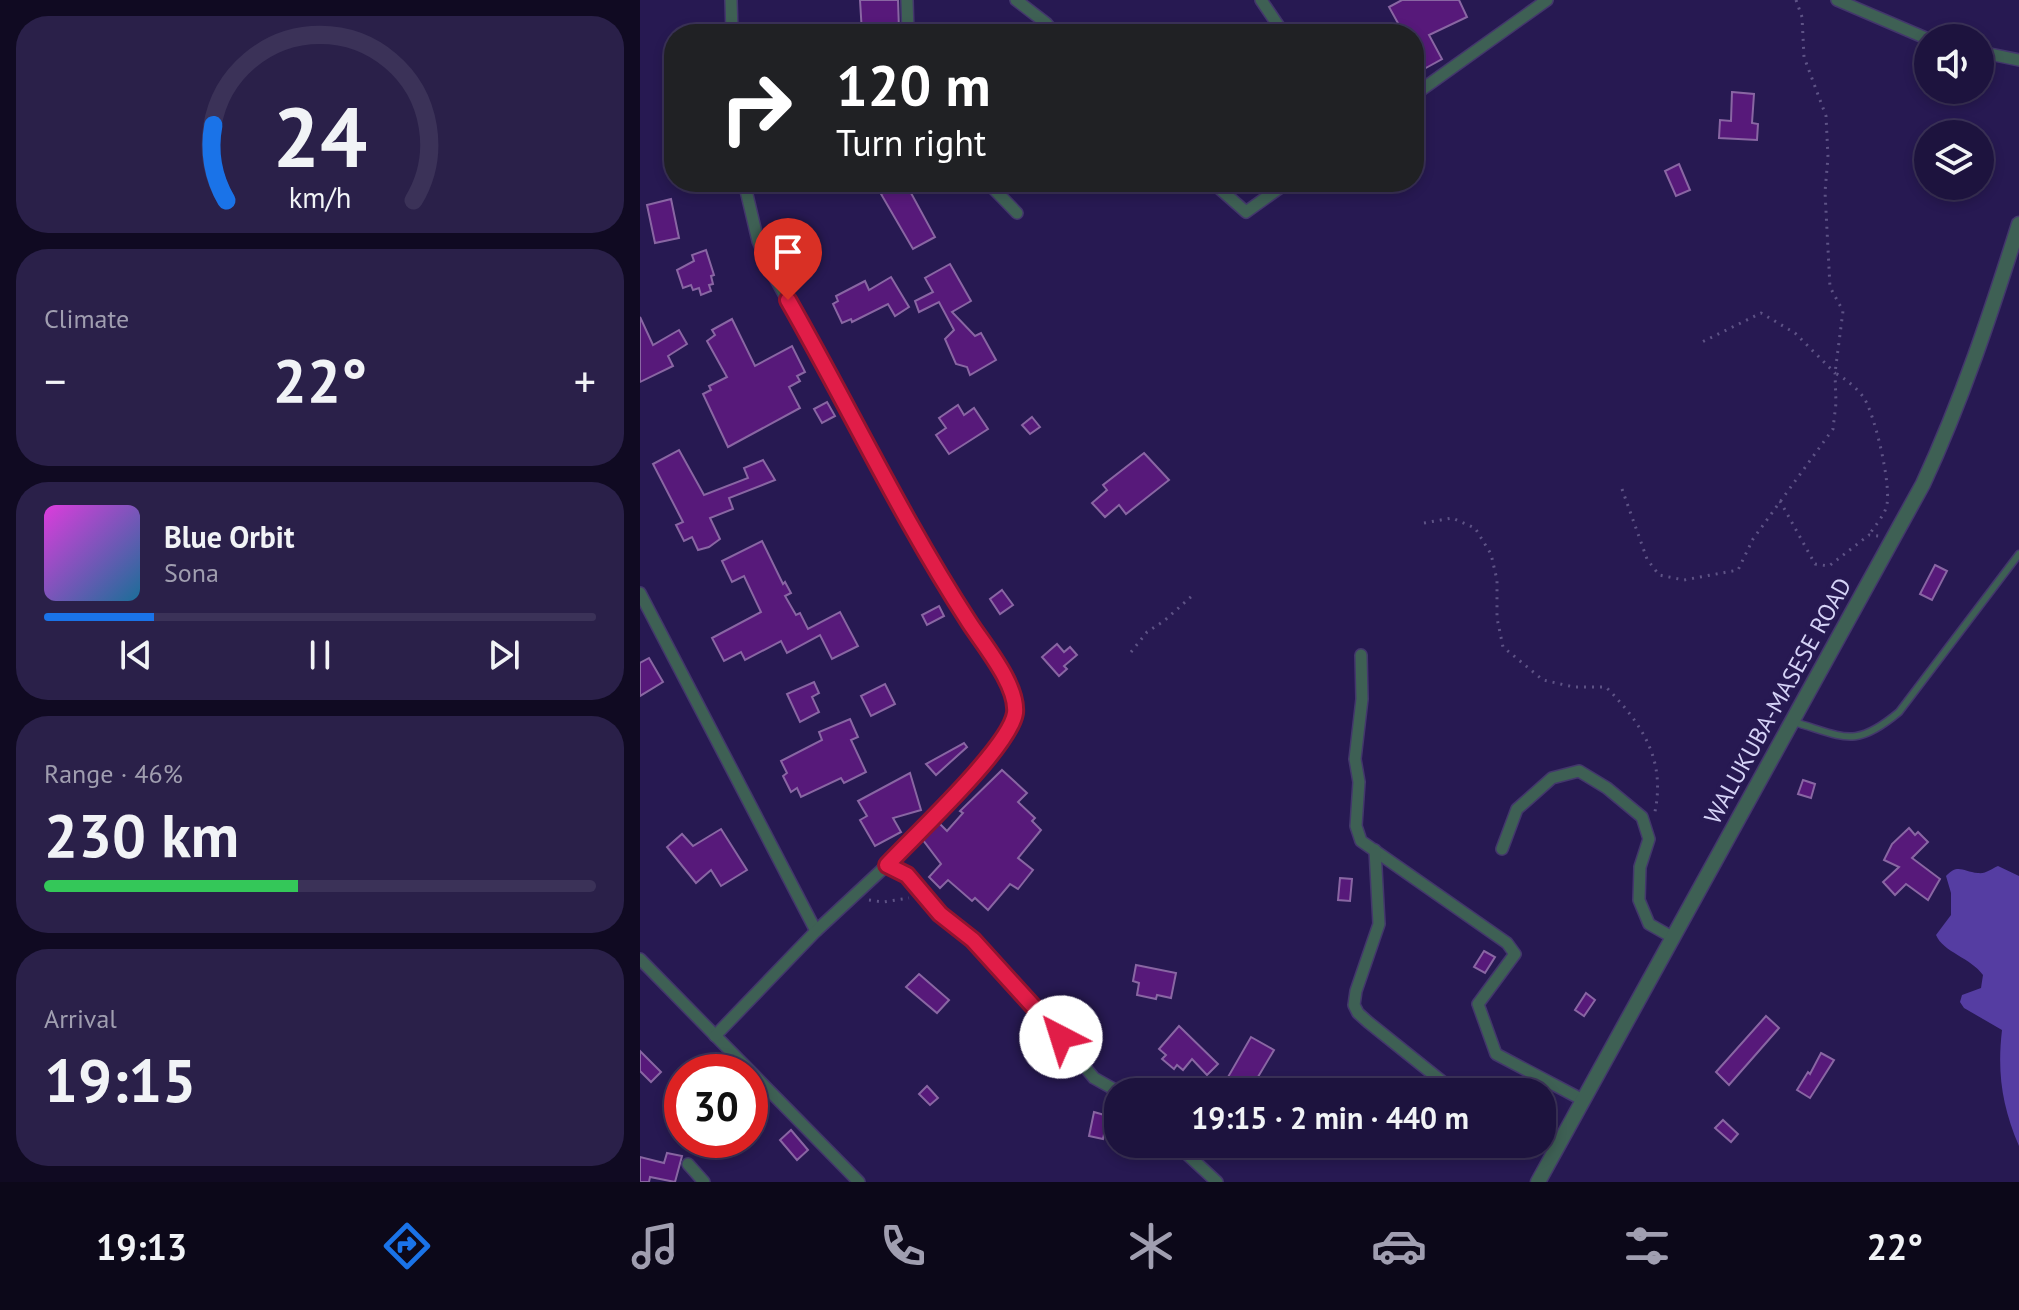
<!DOCTYPE html>
<html lang="en">
<head>
<meta charset="utf-8">
<style>
  :root { --surface:#1d133e; --page:#2a2049; --text:#f1f3f6; --muted:#a09eb0; --line:#3b3258; --accent:#1a73e8 }
  body { margin:0; font-family:"PT Sans",sans-serif; background:var(--page); color:var(--text); height:100vh; display:flex; flex-direction:column; font-size:30px; white-space:nowrap }
  * { box-sizing:border-box; margin:0 }
  p { font-size:26px; color:var(--muted) }
  .icon { flex:none; width:44px; height:44px; fill:none; stroke:currentColor; stroke-width:2; stroke-linecap:round; stroke-linejoin:round }
  .map { position:relative; flex:1; overflow:hidden }
  .side { display:flex; flex-direction:column; gap:16px; padding:16px; background:#100a22; width:640px }
  .side>* { flex:none }
  .guide { position:absolute; left:24px; top:24px; width:760px; height:168px; border-radius:32px; box-shadow:0 4px 12px #0003,0 0 0 2px var(--line); background:#202124; color:#fff; overflow:hidden }
  .tools { position:absolute; left:1274px; top:24px; display:grid; gap:16px }
  .tools a { display:grid; place-items:center; width:80px; height:80px; border-radius:50%; background:var(--surface); box-shadow:0 4px 12px #0003,0 0 0 2px var(--line); font-size:40px }
  .speed { position:absolute; left:24px; top:1054px; display:flex; gap:16px; font-size:40px; font-weight:700; text-align:center }
  .speed>* { display:grid; place-content:center; width:104px; height:104px; border-radius:50%; background:var(--surface); box-shadow:0 4px 12px #0003,0 0 0 2px var(--line); line-height:1 }
  .speed .limit { border:12px solid #d22; background:#fff; color:#111 }
  .pin { position:absolute; display:grid; place-items:center; width:68px; height:68px; color:#fff; margin:-82px -34px; border-radius:50% 50% 50% 0; rotate:-45deg; box-shadow:0 0 8px #0007 }
  .pin .icon { rotate:45deg }
  .me { position:absolute; width:88px; margin:-44px; rotate:320deg; stroke-linejoin:round; filter:drop-shadow(0 0 6px #0008) }
  .turn { display:flex; align-items:center; gap:28px; height:168px; padding:0 40px; font-size:36px }
  .turn .icon { width:104px; height:104px; stroke-width:2.5 }
  .turn b { display:block; font-size:56px; line-height:68px }
  .big { font-size:60px; font-weight:600; line-height:1.1 }
  .side .widget { flex:1; display:flex; flex-direction:column; justify-content:center; gap:12px; min-width:0; padding:0 28px; border-radius:32px; background:var(--page) }
  .side .dial { align-items:center; gap:0 }
  .dial svg { height:208px; overflow:visible; fill:none; stroke:var(--line); stroke-width:7; stroke-linecap:round; text-anchor:middle }
  .dial text { fill:var(--text); stroke:none }
  .song { display:flex; align-items:center; gap:24px }
  .cover { width:96px; height:96px; border-radius:12px; background:linear-gradient(135deg,hsl(300 70% 55%),hsl(200 70% 35%)) }
  .played { height:8px; border-radius:4px; background:linear-gradient(90deg,var(--accent) 20%,var(--line) 20%) }
  .keys { display:flex; justify-content:space-around; direction:ltr }
  .heat { display:flex; justify-content:space-between; align-items:center; font-size:44px; direction:ltr }
  .charge { height:12px; border-radius:6px; background:linear-gradient(90deg,#34c759 46%,var(--line) 0) }
  .trip { position:absolute; left:464px; top:1078px; width:452px; height:80px; border-radius:32px; background:var(--surface); box-shadow:0 4px 12px #0003,0 0 0 2px var(--line); font-weight:600; line-height:80px; text-align:center }
  .dock { display:flex; height:128px; justify-content:space-around; align-items:center; background:#0c0819; color:var(--muted) }
  .dock .icon { width:56px; height:56px }
  .dock .current { color:var(--accent) }
  .dock b { font-size:36px; color:var(--text) }
  main { display:flex; flex:1; min-height:0 }
  .map>svg:first-child { display:block }
  .water { fill:#553da2 }
  .building { fill:#57197a; stroke:#8966a3; stroke-width:2 }
  .lines { fill:none; stroke-linecap:round; stroke-linejoin:round }
  .service-casing { stroke:#43376c; stroke-width:9 }
  .minor-casing { stroke:#43376c; stroke-width:14 }
  .tertiary-casing { stroke:#43376c; stroke-width:17 }
  .path { stroke:#5e5386; stroke-width:3; stroke-dasharray:2 6; stroke-linecap:butt }
  .service { stroke:#3e6054; stroke-width:6 }
  .minor { stroke:#3e6054; stroke-width:11 }
  .tertiary { stroke:#3e6054; stroke-width:14 }
  .route-casing { stroke:#92132f; stroke-width:20 }
  .route { stroke:#e11d48; stroke-width:14 }
  .labels { text-anchor:middle; stroke-width:8; stroke-linejoin:round; paint-order:stroke }
  .street-label { font-size:24px; fill:#d5d2f6; stroke:#271952 }
</style>
</head>
<body>
<main>
<section class="side">
<div class="widget dial"><svg viewBox="0 0 100 80">
<path d="M14 69A42 42 0 1 1 86 69"/>
<path d="M14 69A42 42 0 0 1 9 40" stroke="#1a73e8"/>
<text x="50" y="56" font-size="32" font-weight="700">24</text>
<text x="50" y="72" font-size="11">km/h</text>
</svg></div>
<div class="widget"><p>Climate</p>
<div class="heat"><a>−</a><b class="big">22°</b><a>+</a></div>
</div>
<div class="widget">
<div class="song"><i class="cover"></i><div><b>Blue Orbit</b><p>Sona</p></div></div>
<div class="played"></div>
<div class="keys"><svg class="icon" aria-label="previous" viewBox="0 0 24 24"><path d="M18 5L8 12l10 7zM5 5v14"/></svg><svg class="icon" aria-label="pause" viewBox="0 0 24 24"><path d="M8 5v14M16 5v14"/></svg><svg class="icon" aria-label="next" viewBox="0 0 24 24"><path d="M6 5l10 7-10 7zM19 5v14"/></svg></div>
</div>
<div class="widget"><p>Range · 46%</p><b class="big">230 km</b><div class="charge"></div></div>
<div class="widget"><p>Arrival</p><b class="big">19:15</b></div>
</section>
<div class="map">
<svg width="1379" height="1182" viewBox="0 0 1379 1182">
  <rect width="100%" height="100%" fill="#271952"/>
  <path class="water" d="M1358,866L1379,876V1146C1362,1106 1357,1073 1362,1030L1324,1008L1320,1002L1322,995L1341,988L1343,975C1331,958 1303,952 1296,935L1311,915V893L1306,876C1318,863 1323,872 1338,873C1346,874 1351,869 1358,866Z"/>
  <g class="building">
    <path d="M220,0H258L259,30L222,33Z"/>
    <path d="M762,0H819L827,17L789,35L802,59L784,69L774,51V34H764L749,7Z"/>
    <path d="M1092,92L1114,94L1112,123L1118,124L1117,140L1079,138L1080,120L1091,121Z"/>
    <path d="M1039,164L1050,190L1036,196L1025,171Z"/>
    <path d="M265,182L295,237L273,249L241,194Z"/>
    <path d="M31,199L39,238L15,243L7,205Z"/>
    <path d="M66,250L74,275L71,276L73,284L69,285L71,291L61,295L59,288L53,290L51,285L43,288L37,270L54,261L52,255Z"/>
    <path d="M310,264L331,301L312,312L335,336L341,333L356,360L330,375L327,367L316,364L305,339L314,330L299,302L279,312L275,301L293,292L285,278Z"/>
    <path d="M251,277L269,307L255,316L248,304L212,322L211,319L202,323L193,304L198,301L196,296L225,281L229,290Z"/>
    <path d="M0,317L13,345L39,330L47,344L28,356L33,366L0,382Z"/>
    <path d="M92,319L115,366L152,346L165,372L157,376L160,381L149,387L160,408L88,447L63,394L71,390L69,386L87,377L67,341L75,335L72,330Z"/>
    <path d="M187,402L195,416L182,423L174,409Z"/>
    <path d="M318,405L324,415L334,408L348,429L309,454L296,435L306,428L299,418Z"/>
    <path d="M392,417L400,427L390,434L382,425Z"/>
    <path d="M39,450L64,495L108,478L104,468L123,460L135,480L89,498L93,509L70,518L80,539L69,547L58,550L52,537L44,541L36,525L43,522L13,464Z"/>
    <path d="M504,453L529,480L486,514L479,505L465,517L452,503L467,490L463,485Z"/>
    <path d="M122,541L143,584L145,582L151,593L145,596L156,615L160,613L168,629L200,612L218,646L192,659L180,635L147,653L141,641L105,660L101,652L84,661L72,638L121,612L104,576L92,582L82,561Z"/>
    <path d="M1295,565L1307,571L1292,600L1280,594Z"/>
    <path d="M362,590L373,605L360,614L350,599Z"/>
    <path d="M299,606L304,616L287,625L282,615Z"/>
    <path d="M417,644L424,652L430,647L437,655L424,666L427,669L419,676L402,657Z"/>
    <path d="M9,658L23,682L0,696V663Z"/>
    <path d="M174,682L179,693L172,697L179,712L160,722L147,694Z"/>
    <path d="M245,684L255,704L231,716L221,696Z"/>
    <path d="M210,719L218,737L211,740L226,772L204,783L201,778L161,797L157,788L151,792L143,776L147,773L141,761L182,740L179,732Z"/>
    <path d="M324,743L327,747L296,775L286,764Z"/>
    <path d="M362,770L387,793L378,802L395,818L392,821L401,830L378,858L393,870L378,889L370,884L348,910L335,898L332,901L308,880L300,888L289,877L301,864L283,840L299,823L307,831L323,813L320,811Z"/>
    <path d="M270,773L281,810L253,818L261,832L235,846L220,820L227,816L218,801Z"/>
    <path d="M1163,780L1175,784L1171,798L1158,794Z"/>
    <path d="M1269,828L1275,835L1278,832L1288,842L1272,858L1300,879L1288,900L1266,884L1255,895L1243,882L1259,867L1244,860L1252,844Z"/>
    <path d="M81,829L107,870L81,886L71,870L56,883L27,847L42,834L53,846Z"/>
    <path d="M700,878L712,879L710,901L698,900Z"/>
    <path d="M844,951L855,957L845,973L834,967Z"/>
    <path d="M496,965L536,973L531,998L517,995L516,999L497,995L499,983L493,981Z"/>
    <path d="M279,974L309,1000L297,1013L266,987Z"/>
    <path d="M946,993L955,1000L944,1016L935,1010Z"/>
    <path d="M1126,1016L1139,1028L1089,1085L1076,1072Z"/>
    <path d="M539,1026L578,1064L567,1075L552,1059L543,1070L537,1065L534,1069L522,1059L526,1055L519,1049Z"/>
    <path d="M611,1037L634,1050L609,1092H599L584,1084Z"/>
    <path d="M0,1051L21,1072L11,1082L0,1071Z"/>
    <path d="M1181,1053L1194,1060L1170,1098L1157,1090L1168,1072L1170,1074Z"/>
    <path d="M287,1086L298,1098L290,1105L279,1094Z"/>
    <path d="M454,1112L468,1116L463,1139L449,1136Z"/>
    <path d="M1083,1120L1098,1134L1091,1142L1075,1128Z"/>
    <path d="M151,1130L168,1150L157,1160L140,1140Z"/>
    <path d="M61,1140H74L76,1150L64,1152Z"/>
    <path d="M27,1153L42,1156L35,1182L10,1177L9,1182H0V1157L24,1163Z"/>
  </g>
  <g class="lines">
    <g class="service-casing">
      <path id="service" d="M1154,722C1205,737 1215,749 1259,712L1379,554"/>
    </g>
    <g class="minor-casing">
      <g id="minor">
        <path d="M91,0L92,34"/>
        <path d="M267,0L268,34"/>
        <path d="M376,0L406,23L415,34"/>
        <path d="M621,0L644,34"/>
        <path d="M1197,0L1288,39"/>
        <path d="M1340,52L1379,60"/>
        <path d="M774,95L907,0"/>
        <path d="M347,182L377,213"/>
        <path d="M572,182L606,212L648,182"/>
        <path d="M0,593L176,931"/>
        <path d="M721,655L722,699L715,759L719,782L716,826L721,841L867,943L875,954L838,1004L856,1054L943,1100"/>
        <path d="M862,849L877,809L912,778L939,771L967,788L1002,817L1009,839L1000,867L999,900L1009,924L1032,937"/>
        <path d="M735,850L739,924L716,991L714,1005L718,1013L728,1022L814,1091"/>
        <path d="M247,865L267,875L300,914L333,940L381,990L454,1078L479,1092"/>
        <path d="M0,959L219,1182"/>
        <path d="M75,1036L176,931L247,865L319,790L361,743L375,711L372,694L365,678L318,605L134,276L118,241L104,182"/>
        <path d="M536,1144L577,1182"/>
        <path d="M48,1164L64,1182"/>
      </g>
    </g>
    <g class="tertiary-casing">
      <path id="tertiary" d="M898,1182L1283,484C1322,400 1351,313 1379,224"/>
    </g>
    <g class="path">
      <path d="M1156,0L1162,17L1164,57L1186,116L1188,157L1185,192L1190,287L1203,311L1195,373C1206,379 1217,388 1224,398C1235,415 1253,490 1246,508C1243,517 1234,527 1229,535"/>
      <path d="M982,489L1007,559L1019,575L1044,580L1098,570L1113,539L1193,429L1196,403L1195,373L1155,333L1121,313L1058,344"/>
      <path d="M1140,501L1175,564L1189,566L1229,535L1239,536"/>
      <path d="M784,523L812,518L835,528L851,554L857,580V618L863,647L903,680L934,687H966C1003,725 1027,761 1014,816"/>
      <path d="M491,652L507,632L524,621L553,595"/>
      <path d="M229,900L243,902L269,898"/>
    </g>
    <use href="#service" class="service"/>
    <use href="#minor" class="minor"/>
    <use href="#tertiary" class="tertiary"/>
  </g>
  <g class="lines">
    <g class="route-casing">
      <path id="route" d="M148,300C209,407 262,519 329,622C343,644 378,685 375,713C370,747 275,835 247,865L267,875L300,914L333,940L421,1037"/>
    </g>
    <use href="#route" class="route"/>
  </g>
  <g class="labels">
    <g class="street-label">
      <text transform="translate(1138 701) rotate(-61)" y="8">WALUKUBA-MASESE ROAD</text>
    </g>
  </g>
</svg>
<div class="tools">
<a><svg class="icon" aria-label="sound" viewBox="0 0 24 24"><path d="M4 9h4l5-4v14l-5-4H4zM17 9q2 3 0 6"/></svg></a>
<a><svg class="icon" aria-label="layers" viewBox="0 0 24 24"><path d="M12 4l9 5-9 5-9-5zM3 14l9 5 9-5"/></svg></a>
</div>
<div class="speed"><div class="limit">30</div></div>
<div class="pin" style="left:148px;top:300px;background:#d93025"><svg class="icon" aria-label="arrive" viewBox="0 0 24 24"><path d="M6 21V4h12l-3 4 3 4H6"/></svg></div>
<svg class="me" style="left:421px;top:1037px" viewBox="-20 -20 40 40"><circle r="19" fill="#fff"/><path d="M0-13L10 11 0 6-10 11z" fill="#e11d48"/></svg>
<div class="trip">19:15 · 2 min · 440 m</div>
<div class="guide">
<div class="turn"><svg class="icon" aria-label="right" viewBox="0 0 24 24"><path d="M7 20v-9h11M14 6l5 5-5 5"/></svg><div><b>120 m</b>Turn right</div></div>
</div>
</div>
</main>
<nav class="dock">
<b>19:13</b>
<svg class="icon current" aria-label="directions" viewBox="0 0 24 24"><path d="M12 3l9 9-9 9-9-9zM9 14v-3h6M13 9l2 2-2 2"/></svg>
<svg class="icon" aria-label="music" viewBox="0 0 24 24"><path d="M9 18V5l10-2v13"/><circle cx="6" cy="18" r="3"/><circle cx="16" cy="16" r="3"/></svg>
<svg class="icon" aria-label="phone" viewBox="0 0 24 24"><path d="M5 4h4l2 5-3 2q2 4 5 5l2-3 5 2v4C11 20 4 13 5 4z"/></svg>
<svg class="icon" aria-label="climate" viewBox="0 0 24 24"><path d="M12 3v18M4 7l16 10M4 17L20 7"/></svg>
<svg class="icon" aria-label="car" viewBox="0 0 24 24"><path d="M5 17H2v-5l4-1 3-4h7l3 4 3 1v5h-3M9 17h6M6 11h13"/><circle cx="7" cy="17" r="2"/><circle cx="17" cy="17" r="2"/></svg>
<svg class="icon" aria-label="filters" viewBox="0 0 24 24"><path d="M4 7h16M4 17h16"/><circle cx="9" cy="7" r="2"/><circle cx="15" cy="17" r="2"/></svg>
<b>22°</b>
</nav>
</body>
</html>
